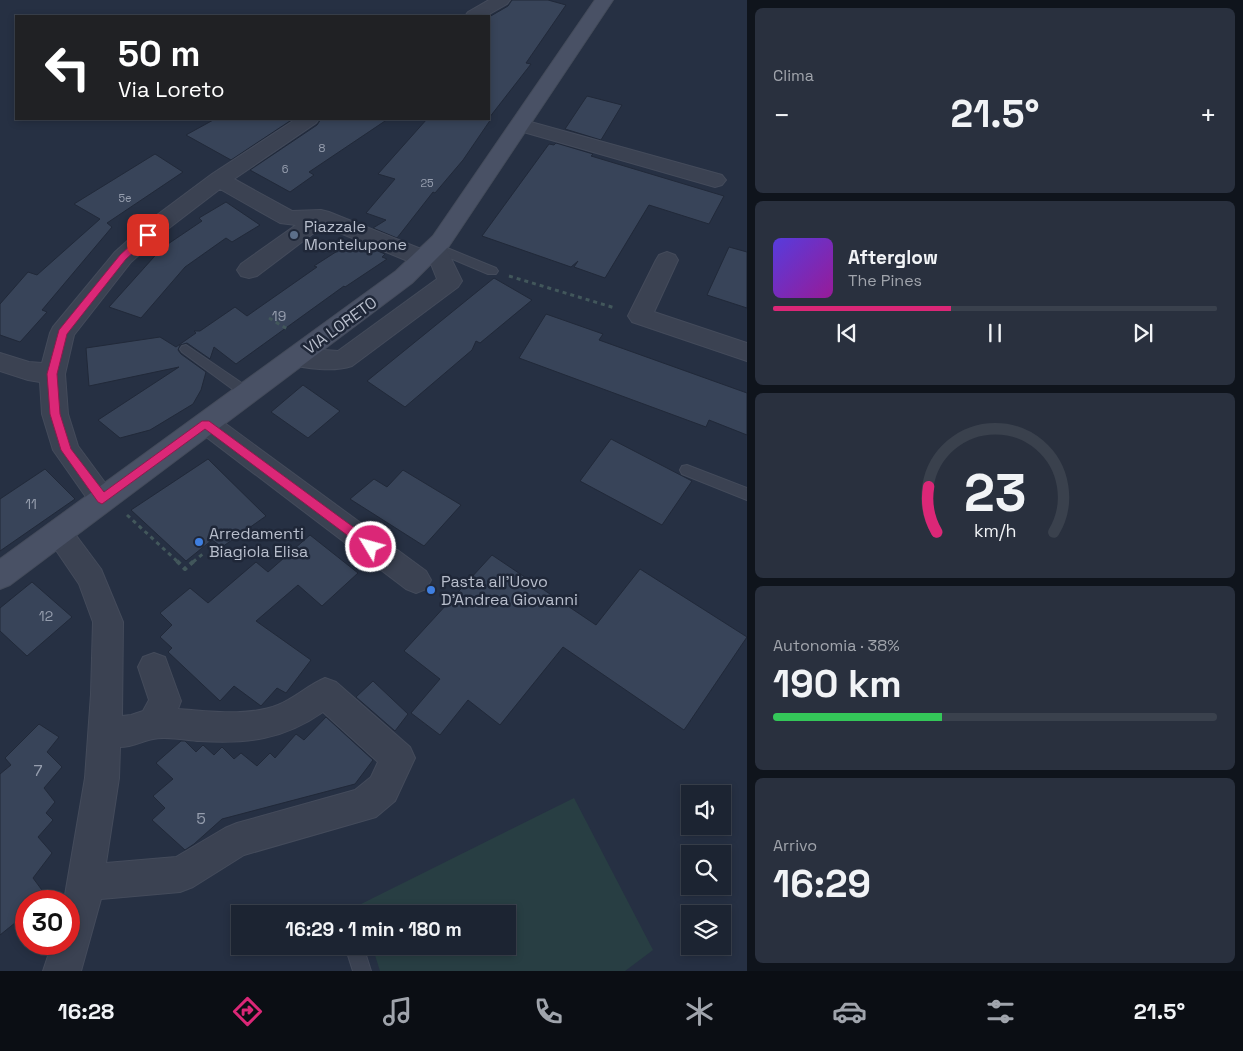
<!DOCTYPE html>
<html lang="it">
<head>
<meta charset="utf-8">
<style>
  :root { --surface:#1c2432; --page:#29303e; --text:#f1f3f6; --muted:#a0a4ac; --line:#3a414d; --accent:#db2777 }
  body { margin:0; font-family:"Space Grotesk",sans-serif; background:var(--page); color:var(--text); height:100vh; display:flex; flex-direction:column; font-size:19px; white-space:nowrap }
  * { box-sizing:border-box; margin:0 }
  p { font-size:16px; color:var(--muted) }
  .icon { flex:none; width:28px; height:28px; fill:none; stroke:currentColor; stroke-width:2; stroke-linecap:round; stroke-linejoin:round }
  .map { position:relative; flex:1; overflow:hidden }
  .details { display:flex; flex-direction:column; gap:8px; padding:8px; background:#0f141c; width:496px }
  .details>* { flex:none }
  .banner { position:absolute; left:15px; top:15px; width:475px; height:105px; border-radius:0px; box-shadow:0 2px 8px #0003,0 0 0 1px var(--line); background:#202124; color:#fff; overflow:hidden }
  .controls { position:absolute; left:681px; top:785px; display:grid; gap:10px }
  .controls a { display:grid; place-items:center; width:50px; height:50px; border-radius:0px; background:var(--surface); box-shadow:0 2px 8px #0003,0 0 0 1px var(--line); font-size:25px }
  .speed { position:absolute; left:15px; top:890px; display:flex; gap:10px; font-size:25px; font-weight:700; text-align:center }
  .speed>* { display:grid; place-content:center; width:65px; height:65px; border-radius:50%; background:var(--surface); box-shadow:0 2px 8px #0003,0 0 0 1px var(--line); line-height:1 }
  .speed .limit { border:8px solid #d22; background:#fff; color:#111 }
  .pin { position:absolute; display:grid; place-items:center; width:42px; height:42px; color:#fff; margin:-21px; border-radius:10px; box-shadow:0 2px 8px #0006 }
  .me { position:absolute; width:55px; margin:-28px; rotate:307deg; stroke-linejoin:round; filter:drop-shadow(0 0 4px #0008) }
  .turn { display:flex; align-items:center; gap:18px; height:105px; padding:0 20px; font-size:22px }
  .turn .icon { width:65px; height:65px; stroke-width:2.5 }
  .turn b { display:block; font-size:35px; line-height:42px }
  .big { font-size:38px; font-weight:600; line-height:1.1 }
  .details .widget { flex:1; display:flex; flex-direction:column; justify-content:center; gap:8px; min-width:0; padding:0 18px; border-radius:8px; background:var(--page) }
  .details .dial { align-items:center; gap:0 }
  .dial svg { height:130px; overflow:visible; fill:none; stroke:var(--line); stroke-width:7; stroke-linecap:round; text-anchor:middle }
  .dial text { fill:var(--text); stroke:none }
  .song { display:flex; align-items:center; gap:15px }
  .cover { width:60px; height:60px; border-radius:8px; background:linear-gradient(135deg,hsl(250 70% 55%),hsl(300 70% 35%)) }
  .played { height:5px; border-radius:2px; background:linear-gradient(90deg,var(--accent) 40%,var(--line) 40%) }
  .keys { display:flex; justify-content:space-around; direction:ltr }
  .heat { display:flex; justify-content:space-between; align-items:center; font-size:28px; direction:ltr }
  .charge { height:8px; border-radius:4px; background:linear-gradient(90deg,#34c759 38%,var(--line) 0) }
  .trip { position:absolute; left:231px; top:905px; width:285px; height:50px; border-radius:0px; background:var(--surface); box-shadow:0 2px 8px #0003,0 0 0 1px var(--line); font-weight:600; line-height:50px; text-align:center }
  .dock { display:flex; height:80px; justify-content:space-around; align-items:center; background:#0b0e14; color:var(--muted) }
  .dock .icon { width:35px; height:35px }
  .dock .selected { color:var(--accent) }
  .dock b { font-size:22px; color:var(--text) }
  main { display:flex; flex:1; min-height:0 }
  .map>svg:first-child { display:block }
  .green { fill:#283e43 }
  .building { fill:#384459; stroke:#212939 }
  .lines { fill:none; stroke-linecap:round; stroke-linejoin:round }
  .lane-casing { stroke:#444b5b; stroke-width:2 }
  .street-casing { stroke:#444b5b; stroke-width:2 }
  .secondary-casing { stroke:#444b5b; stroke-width:2 }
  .path-far1 { stroke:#42575b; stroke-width:3; stroke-dasharray:4 4; stroke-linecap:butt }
  .path { stroke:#42575b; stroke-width:4; stroke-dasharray:4.5 4.5; stroke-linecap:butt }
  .lane { fill:#3b4252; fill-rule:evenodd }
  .street { fill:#3b4252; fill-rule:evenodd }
  .secondary { fill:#495165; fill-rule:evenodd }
  .route { fill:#db2777; stroke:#8e194d }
  .service-dot { fill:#5c6f8a; stroke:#1f2738; stroke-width:2 }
  .shop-dot { fill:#3f7fe0; stroke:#1f2738; stroke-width:2 }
  .labels { text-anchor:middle; stroke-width:5; stroke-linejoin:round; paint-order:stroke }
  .far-number-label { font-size:11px; fill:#969eae }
  .number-label { font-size:14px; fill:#969eae }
  .poi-label { font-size:16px; fill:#b8becc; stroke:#1f2738; text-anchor:start }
  .street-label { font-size:16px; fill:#b8becc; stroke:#1f2738 }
  .near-number-label { font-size:16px; fill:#969eae }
</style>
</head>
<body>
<main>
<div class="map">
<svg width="747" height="971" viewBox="0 0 747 971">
  <rect width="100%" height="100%" fill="#263043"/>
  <path class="green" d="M574,798L653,950L625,971H380L372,946H508V914H361L359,905Z"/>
  <g class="building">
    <path d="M512,0H548L566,5L526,63L531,64L489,118V17L508,6Z"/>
    <path d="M587,96L622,105L601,140L565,129Z"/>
    <path d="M215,119H293L231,160L186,135Z"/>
    <path d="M321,119H388L309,172L314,175L290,192L250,170L317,125Z"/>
    <path d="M427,119H491L463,160L435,193L433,192L397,238L373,228L386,220L366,213L395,179L378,174Z"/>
    <path d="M556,143L593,154L591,156L724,196L709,224L649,205L605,278L574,267L578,261L571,267L482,236L549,144L554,145Z"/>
    <path d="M155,154L183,172L107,223L112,227L42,310L47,312L20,342L0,335V304L28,272L37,275L100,219L74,204Z"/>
    <path d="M226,202L260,225L232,242L226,238L185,267L141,318L109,307L162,248L202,221L199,218Z"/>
    <path d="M353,241L385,254L382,257L387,259L345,287L344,286L236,364L214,347L210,359L187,343L180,345L178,350L181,354L206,372L201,390L193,404L150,430L120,438L98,420L179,367L89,386L86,348L160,337L176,347L196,333L194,331H200L235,307L247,316L317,267L314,266Z"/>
    <path d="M729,247L747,252V308L707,295Z"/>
    <path d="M494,278L532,300L480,343L476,341L472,350L405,407L367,381Z"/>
    <path d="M546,314L603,334L599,340L747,393V435L709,420L706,427L519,358Z"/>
    <path d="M303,385L340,411L308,438L271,412Z"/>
    <path d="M611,439L692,481L662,525L580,481Z"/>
    <path d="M208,459L266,516L222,547L212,540L186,561L131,510Z"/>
    <path d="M45,469L75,499L0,551V499Z"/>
    <path d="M403,470L461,505L424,546L350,499L374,479L387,487Z"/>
    <path d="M310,535L358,573L322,606L298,585L256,621L311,660L286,693L277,688L261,706L234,686L220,701L168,652L172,648L160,637L172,625L160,613L190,588L208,603L256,562L268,572Z"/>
    <path d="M492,555L596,625L640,569L747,637L684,730L563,647L500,725L468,700L440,735L411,713L440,679L404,651Z"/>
    <path d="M32,582L72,617L27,656L0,631V608Z"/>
    <path d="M373,681L408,714L395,731L356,697Z"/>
    <path d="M326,717L373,760L355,784L222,819L194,844L185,850L152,820L165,808L153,796L173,779L156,763L181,741H185L196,752L203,745L214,755L222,747L234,759L241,753L257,766L270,753L275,758L296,734L304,740Z"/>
    <path d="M39,724L59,737L47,752L62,767L44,788L55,802L46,813L53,820L38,837L52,853L33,878L50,901H26V914L0,935V774L11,765L5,758Z"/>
  </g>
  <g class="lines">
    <g class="lane-casing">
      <g id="lane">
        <path d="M435,243L496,268L498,271L496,274H488L431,250L429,247L431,244Z"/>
        <path d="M186,345L252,390L253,393L252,396H242L182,352L180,349L182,346Z"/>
        <path d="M687,465L747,488V500L682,474L680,470L682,466Z"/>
        <path d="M345,946H363L371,971H353Z"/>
      </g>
    </g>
    <g class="street-casing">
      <g id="street">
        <path d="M489,0H510L507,4L486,16H465L468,12Z"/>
        <path d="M296,119H319L316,123L234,179L292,211L321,210L329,212L426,251L424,247L427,242L435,240L443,242L462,281L458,287L352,366C334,372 305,369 287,363L284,357L287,351L296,348L338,351L437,279L431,264L423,267L415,264L323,226L257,276L249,278L241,276L237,270L241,264L296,225L280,223L220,189L169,228L131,262L74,335L65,374L68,414L78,446L117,499L113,507L103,510L93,507L53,450L42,414L40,382L28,380L0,371V353L29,362L42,363L50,333L53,327L115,252L153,218L212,174Z"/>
        <path d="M520,119L722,175L726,180L722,185L715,187L513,129L510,125L513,121Z"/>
        <path d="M667,252L675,255L678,260L654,312L747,343V361L632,322L628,316L656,260L659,255Z"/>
        <path d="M206,413L215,416L426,571L431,580L426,589L416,593L406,589L197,430L193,423L197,416Z"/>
        <path d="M59,522L69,526L101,569L123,622L122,716L131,715L143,711L149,700L138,667L143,657L154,653L165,657L181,701L178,709C209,711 247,717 278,705C295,698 308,685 325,678L336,682L410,747L415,758L395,801L376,817L244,855L193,887L180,892L101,899L81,971H43L52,944H69V901H64L85,778L91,694L93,622L79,584L45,534L49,526ZM323,712L378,762L371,777L355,790L237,823L225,828L176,857L106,863L119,778L120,747C133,747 142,741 153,739C167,736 185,740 199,741C247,744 283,740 323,712Z"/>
      </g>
    </g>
    <g class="secondary-casing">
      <path id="secondary" d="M595,0H613L449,246L412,283L10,585L0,589V559L396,271L433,236Z"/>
    </g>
    <g class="path-far1">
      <path d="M509,276L615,308"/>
      <path d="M269,318L289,330"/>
      <path d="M127,515L178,562"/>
      <path d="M193,562L204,553"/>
    </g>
    <path class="path" d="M177,561L185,569L194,561"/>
    <use href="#lane" class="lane"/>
    <use href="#street" class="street"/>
    <use href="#secondary" class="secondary"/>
  </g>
  <path class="route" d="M145,232H151L153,235L126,259L67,334L57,374L60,414L71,449L104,492L202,421H209L375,543L377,547L375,550H367L205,429L102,504L98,502L61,450L50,414L47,374L59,330L120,255Z"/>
  <circle class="service-dot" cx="294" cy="235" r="5"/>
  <g class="shop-dot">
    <circle cx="199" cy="542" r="5"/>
    <circle cx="431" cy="590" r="5"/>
  </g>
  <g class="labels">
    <g class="far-number-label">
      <text x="322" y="152">8</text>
      <text x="285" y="173">6</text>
      <text x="427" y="187">25</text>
      <text x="125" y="202">5e</text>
    </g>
    <g class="number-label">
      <text x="279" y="321">19</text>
      <text x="31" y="509">11</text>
      <text x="46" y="621">12</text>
    </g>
    <g class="poi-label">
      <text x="304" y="232">Piazzale<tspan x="304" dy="18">Montelupone</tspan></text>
      <text x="209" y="539">Arredamenti<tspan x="209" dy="18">Biagiola Elisa</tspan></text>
      <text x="441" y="587">Pasta all'Uovo<tspan x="441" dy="18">D'Andrea Giovanni</tspan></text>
    </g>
    <g class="street-label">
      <text transform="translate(340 325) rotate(-36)" y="6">VIA LORETO</text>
    </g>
    <g class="near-number-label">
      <text x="38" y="776">7</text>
      <text x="201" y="824">5</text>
    </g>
  </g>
</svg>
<div class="controls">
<a><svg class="icon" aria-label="sound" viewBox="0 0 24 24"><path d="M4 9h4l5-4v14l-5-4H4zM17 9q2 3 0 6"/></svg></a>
<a><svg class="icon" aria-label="search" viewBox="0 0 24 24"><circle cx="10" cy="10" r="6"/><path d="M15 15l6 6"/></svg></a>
<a><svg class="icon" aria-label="layers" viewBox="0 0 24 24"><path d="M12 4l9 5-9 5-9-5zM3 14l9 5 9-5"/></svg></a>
</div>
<div class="speed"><div class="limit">30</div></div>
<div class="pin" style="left:148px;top:235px;background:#d93025"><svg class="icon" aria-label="arrive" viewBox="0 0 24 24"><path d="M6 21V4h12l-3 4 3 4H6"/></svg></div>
<svg class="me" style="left:371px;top:547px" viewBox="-20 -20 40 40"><circle r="17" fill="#db2777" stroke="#fff" stroke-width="3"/><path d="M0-11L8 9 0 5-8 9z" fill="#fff"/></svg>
<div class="trip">16:29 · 1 min · 180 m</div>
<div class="banner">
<div class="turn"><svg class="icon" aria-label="left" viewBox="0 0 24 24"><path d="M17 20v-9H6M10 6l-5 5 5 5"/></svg><div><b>50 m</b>Via Loreto</div></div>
</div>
</div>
<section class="details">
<div class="widget"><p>Clima</p>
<div class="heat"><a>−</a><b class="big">21.5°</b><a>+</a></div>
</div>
<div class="widget">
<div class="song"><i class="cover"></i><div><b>Afterglow</b><p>The Pines</p></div></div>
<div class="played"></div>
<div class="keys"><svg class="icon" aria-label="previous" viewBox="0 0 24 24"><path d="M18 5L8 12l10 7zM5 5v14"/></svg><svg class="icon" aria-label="pause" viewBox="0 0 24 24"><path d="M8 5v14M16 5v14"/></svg><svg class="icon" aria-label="next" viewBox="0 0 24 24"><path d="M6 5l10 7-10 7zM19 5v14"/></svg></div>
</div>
<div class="widget dial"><svg viewBox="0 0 100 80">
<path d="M14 69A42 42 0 1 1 86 69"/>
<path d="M14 69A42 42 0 0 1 9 41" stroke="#db2777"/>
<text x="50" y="56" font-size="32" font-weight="700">23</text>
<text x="50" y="72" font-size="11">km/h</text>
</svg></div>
<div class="widget"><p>Autonomia · 38%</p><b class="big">190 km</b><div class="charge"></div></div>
<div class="widget"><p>Arrivo</p><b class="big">16:29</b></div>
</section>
</main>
<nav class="dock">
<b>16:28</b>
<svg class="icon selected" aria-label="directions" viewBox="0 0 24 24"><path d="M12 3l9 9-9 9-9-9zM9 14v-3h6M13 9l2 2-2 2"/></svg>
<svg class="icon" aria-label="music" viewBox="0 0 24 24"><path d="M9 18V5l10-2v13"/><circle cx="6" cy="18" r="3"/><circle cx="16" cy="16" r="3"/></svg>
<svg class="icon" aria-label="phone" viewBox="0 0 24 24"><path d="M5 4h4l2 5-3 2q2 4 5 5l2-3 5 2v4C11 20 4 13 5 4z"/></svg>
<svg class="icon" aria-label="climate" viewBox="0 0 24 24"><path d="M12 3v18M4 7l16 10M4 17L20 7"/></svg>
<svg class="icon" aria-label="car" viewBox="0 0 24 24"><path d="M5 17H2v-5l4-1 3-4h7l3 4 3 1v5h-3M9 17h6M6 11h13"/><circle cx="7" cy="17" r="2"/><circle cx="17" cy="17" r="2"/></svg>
<svg class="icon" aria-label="filters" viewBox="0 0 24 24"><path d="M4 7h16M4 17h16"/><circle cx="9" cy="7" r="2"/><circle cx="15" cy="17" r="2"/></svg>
<b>21.5°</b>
</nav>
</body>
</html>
